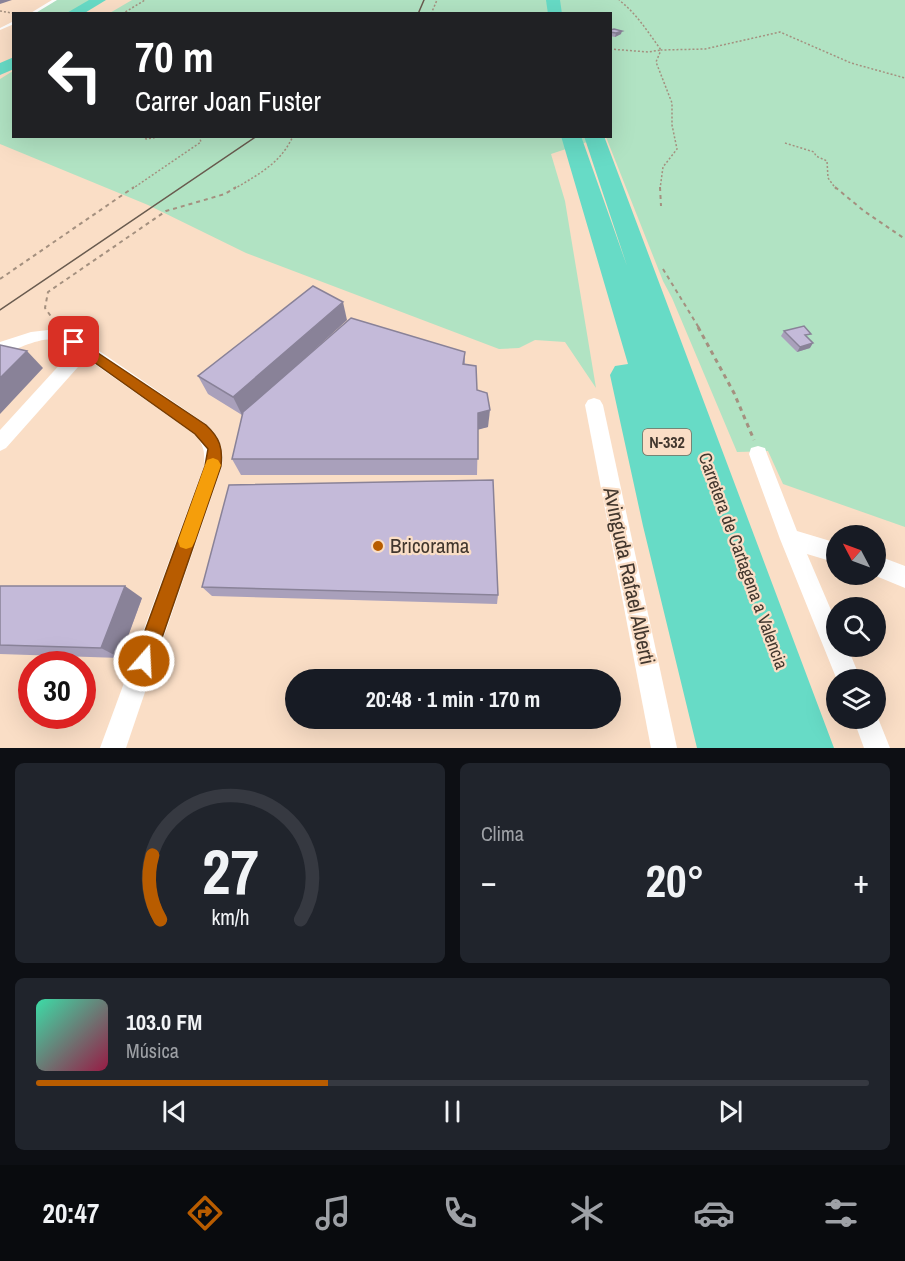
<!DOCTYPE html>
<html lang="es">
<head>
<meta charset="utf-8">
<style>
  :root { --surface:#171b24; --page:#20242c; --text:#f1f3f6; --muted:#9ea1a6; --line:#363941; --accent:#b85c00 }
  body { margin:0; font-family:"Archivo Narrow",sans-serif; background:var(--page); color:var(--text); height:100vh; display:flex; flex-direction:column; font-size:22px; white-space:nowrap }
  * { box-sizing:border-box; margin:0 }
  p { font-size:20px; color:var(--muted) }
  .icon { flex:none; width:33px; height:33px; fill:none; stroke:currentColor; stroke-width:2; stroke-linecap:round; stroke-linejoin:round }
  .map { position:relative; height:748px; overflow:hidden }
  .sheet { display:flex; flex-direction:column; gap:15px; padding:15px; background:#0d0f14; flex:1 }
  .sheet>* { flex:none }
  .hud { position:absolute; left:12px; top:12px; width:600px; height:126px; border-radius:0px; box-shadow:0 6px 24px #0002; background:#202124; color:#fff; overflow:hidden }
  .needle { width:39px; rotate:311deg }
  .buttons { position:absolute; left:826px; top:525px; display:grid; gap:12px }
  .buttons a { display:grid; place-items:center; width:60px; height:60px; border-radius:50%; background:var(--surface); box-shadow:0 6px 24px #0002; font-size:30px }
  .speed { position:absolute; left:18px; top:651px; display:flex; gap:12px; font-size:30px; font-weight:700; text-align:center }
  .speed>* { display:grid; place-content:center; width:78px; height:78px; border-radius:50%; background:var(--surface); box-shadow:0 6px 24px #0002; line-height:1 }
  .speed .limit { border:9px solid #d22; background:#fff; color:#111 }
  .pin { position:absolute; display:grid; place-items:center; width:51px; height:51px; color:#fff; margin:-26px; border-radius:12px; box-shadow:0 3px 9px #0006 }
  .me { position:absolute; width:66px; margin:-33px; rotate:19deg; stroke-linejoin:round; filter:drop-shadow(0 0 4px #0008) }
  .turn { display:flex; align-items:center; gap:21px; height:126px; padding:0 24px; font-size:27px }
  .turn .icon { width:78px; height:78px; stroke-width:2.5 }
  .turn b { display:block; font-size:42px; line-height:51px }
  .big { font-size:45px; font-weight:700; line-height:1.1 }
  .sheet .widget { flex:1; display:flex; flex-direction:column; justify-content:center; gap:9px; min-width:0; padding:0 21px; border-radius:9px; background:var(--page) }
  .sheet .dial { align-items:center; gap:0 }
  .dial svg { height:156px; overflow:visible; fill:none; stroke:var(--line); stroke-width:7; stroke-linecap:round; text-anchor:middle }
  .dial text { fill:var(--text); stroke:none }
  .song { display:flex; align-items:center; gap:18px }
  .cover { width:72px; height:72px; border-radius:9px; background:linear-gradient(135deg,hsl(160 70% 55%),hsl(340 70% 35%)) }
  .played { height:6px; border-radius:3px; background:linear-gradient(90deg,var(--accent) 35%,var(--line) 35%) }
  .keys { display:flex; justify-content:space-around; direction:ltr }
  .heat { display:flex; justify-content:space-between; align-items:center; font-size:33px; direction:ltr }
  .sheet .tiles { flex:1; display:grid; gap:15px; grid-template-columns:1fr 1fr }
  .widget:last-child { grid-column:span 2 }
  .trip { position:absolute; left:285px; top:669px; width:336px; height:60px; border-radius:30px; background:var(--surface); box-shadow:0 6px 24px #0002; font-weight:700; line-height:60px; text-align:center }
  .dock { display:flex; height:96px; justify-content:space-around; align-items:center; background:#090b0e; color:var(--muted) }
  .dock .icon { width:42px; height:42px }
  .dock .on { color:var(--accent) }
  .dock b { font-size:27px; color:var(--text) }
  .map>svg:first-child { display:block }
  .green { fill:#b1e3c3 }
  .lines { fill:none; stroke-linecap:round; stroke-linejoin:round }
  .path-far2 { stroke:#a4907f; stroke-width:1.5; stroke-dasharray:2 2; stroke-linecap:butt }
  .path-far1 { stroke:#a4907f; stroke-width:2; stroke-dasharray:4 4; stroke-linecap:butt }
  .path { stroke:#a4907f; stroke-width:3; stroke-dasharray:4.5 4.5; stroke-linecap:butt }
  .lane { fill:#fff; fill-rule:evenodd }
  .street { fill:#fff; fill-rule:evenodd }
  .highway { fill:#67dbc6; fill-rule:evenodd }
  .tram { stroke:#695b4f; stroke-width:1.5 }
  .wall { fill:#a9a0bb }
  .shaded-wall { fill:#898298 }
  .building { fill:#c4bad9; stroke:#898298; stroke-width:1.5 }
  .route { fill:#b85c00; stroke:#783c00; stroke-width:1.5 }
  .slow { fill:#f59e0b }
  .poi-dot { fill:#b85c00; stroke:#fadec6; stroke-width:2 }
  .labels { text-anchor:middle; stroke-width:4.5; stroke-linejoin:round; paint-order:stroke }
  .shield { fill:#fadec6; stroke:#79695c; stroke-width:1.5 }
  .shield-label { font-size:16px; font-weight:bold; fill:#42372e }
  .street-label { font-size:18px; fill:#42372e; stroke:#fadec6 }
  .near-poi-label { font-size:21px; fill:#42372e; stroke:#fadec6; text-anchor:start }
  .near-street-label { font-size:21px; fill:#42372e; stroke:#fadec6 }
</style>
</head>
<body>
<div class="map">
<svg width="905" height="748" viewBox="0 0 905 748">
  <rect width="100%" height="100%" fill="#fadec6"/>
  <g class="green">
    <path d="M56,0H94L68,13L32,14Z"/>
    <path d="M132,0H905V527L783,484L768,451L737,452L672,298L663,281L606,137L610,136V14H108Z"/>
    <path d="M13,71L14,136L602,137L551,154L565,201L596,388L565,342L535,340L519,348L499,349L246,253L148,205L0,144V79Z"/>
  </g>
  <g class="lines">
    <g class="path-far2">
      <path d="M0,11L12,13"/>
      <path d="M122,14L145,0"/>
      <path d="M431,14L437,0"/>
      <path d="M610,49L648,52L661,50C648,32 636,13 619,0"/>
      <path d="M142,136L146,139L165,136"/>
      <path d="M785,143L814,152L816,156L827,161L828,178L836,189"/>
      <path d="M132,189L201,142L199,136"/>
      <path d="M234,189C259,174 281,163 293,136"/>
      <path d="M660,189L663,167L677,149L672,125V103L656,62L661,50L705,49L780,32L851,63L905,78"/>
    </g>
    <g class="path-far1">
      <path d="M660,187L661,206"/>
      <path d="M835,187L864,211L905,239"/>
      <path d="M663,269L699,328"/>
      <path d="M0,279L134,187"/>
      <path d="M55,322L45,308L48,292L166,211L225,194L236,187"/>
    </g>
    <path class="path" d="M698,327L734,393L754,440"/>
    <g class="lane">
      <path d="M52,0H57L34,14H29Z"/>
      <path d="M14,21V24L0,30V28Z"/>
    </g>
    <g class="street">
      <path d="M57,329L70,331L206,424C220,436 224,448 222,466L126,748H100L204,466C205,452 204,444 194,434L86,358L6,448L0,451V430L74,349C71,347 66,342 62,341C43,334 17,350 0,355V342L31,332Z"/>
      <path d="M594,398L600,400L603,405L677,748H651L585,405L588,400Z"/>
      <path d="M758,446L765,448L767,454L797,531L837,543V563L807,554L837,624V646H847L861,680H837L780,539L749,454L751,448Z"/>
      <path d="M876,555L905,566V588L871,574H876Z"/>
      <path d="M876,714L878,718L890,748H864L853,718H876Z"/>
    </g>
    <g class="highway">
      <path d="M89,0H106L83,14H65Z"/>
      <path d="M546,0H560L562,14H548Z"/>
      <path d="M14,57V69L0,75V63Z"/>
      <path d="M561,136H581L627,266L584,136H604L834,748H784L770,705L784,748H697L643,526L610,375L615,366L628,364Z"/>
    </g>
    <g class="tram">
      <path d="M418,14L424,0"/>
      <path d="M0,310L257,136"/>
    </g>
  </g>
  <g class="wall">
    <path d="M610,30L621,34L615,37L610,36Z"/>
    <path d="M347,320L292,369L465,352V364L477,390L488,427L478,429L477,475H241L232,459L243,413L242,415L208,394L198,376Z"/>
    <path d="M784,331L808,338L810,348L797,352L781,336Z"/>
    <path d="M0,586L142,598L120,658L0,654Z"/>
    <path d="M202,587L498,595L497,604L212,596Z"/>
  </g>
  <g class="shaded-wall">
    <path d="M0,0H12L0,4Z"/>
    <path d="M622,31L621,34L615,37L616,33Z"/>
    <path d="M343,302L347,320L242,415L233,397Z"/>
    <path d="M813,343L810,348L797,352L800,347Z"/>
    <path d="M27,351L43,368L0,414V378Z"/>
    <path d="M490,410L488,427L477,430L478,413Z"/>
    <path d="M125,586L142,598L120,658L101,648Z"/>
  </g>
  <g class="building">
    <path d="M614,29L622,31L616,33L610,32V30Z"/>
    <path d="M313,286L343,302L233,397L198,376Z"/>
    <path d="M351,318L465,352L463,364L476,366L477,390L487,393L490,410L478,413V459H232L243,412Z"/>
    <path d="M804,326L811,334L805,335L813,343L800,347L784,331Z"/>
    <path d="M0,345L27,351L0,378Z"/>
    <path d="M493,480L498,595L202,587L229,485Z"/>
    <path d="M0,586H125L101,648L0,645Z"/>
  </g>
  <path class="route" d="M74,337L206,425C220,438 223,448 221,466L154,661L151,668L144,671L137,668L134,661L205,466L208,449L195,434L70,345L68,342Z"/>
  <path class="slow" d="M213,458L218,460L221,465L195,541L192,547L186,549L180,547L178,541L205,465L207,460Z"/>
  <circle class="poi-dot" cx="378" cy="546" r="6"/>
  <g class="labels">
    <rect class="shield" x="643" y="429" width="48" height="26" rx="4.5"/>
    <g class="shield-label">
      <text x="667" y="448">N-332</text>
    </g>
    <g class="street-label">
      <text transform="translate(743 561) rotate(70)" y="6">Carretera de Cartagena a Valencia</text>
    </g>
    <g class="near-poi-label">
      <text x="390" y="553">Bricorama</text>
    </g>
    <g class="near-street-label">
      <text transform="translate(629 576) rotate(78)" y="7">Avinguda Rafael Alberti</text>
    </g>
  </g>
</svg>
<div class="buttons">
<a><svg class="needle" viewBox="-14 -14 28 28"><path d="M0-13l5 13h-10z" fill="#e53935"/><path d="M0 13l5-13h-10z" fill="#9ea1a6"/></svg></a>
<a><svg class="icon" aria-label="search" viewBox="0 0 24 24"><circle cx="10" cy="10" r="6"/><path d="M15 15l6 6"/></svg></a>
<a><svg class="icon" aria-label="layers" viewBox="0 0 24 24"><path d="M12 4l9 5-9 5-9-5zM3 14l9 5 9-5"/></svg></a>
</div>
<div class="speed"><div class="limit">30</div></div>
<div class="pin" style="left:74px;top:342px;background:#d93025"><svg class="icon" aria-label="arrive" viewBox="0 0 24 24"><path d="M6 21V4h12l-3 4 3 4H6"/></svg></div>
<svg class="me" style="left:144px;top:661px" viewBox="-20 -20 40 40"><circle r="17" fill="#b85c00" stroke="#fff" stroke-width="3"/><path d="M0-11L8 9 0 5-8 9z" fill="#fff"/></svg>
<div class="trip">20:48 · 1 min · 170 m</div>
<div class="hud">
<div class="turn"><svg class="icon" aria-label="left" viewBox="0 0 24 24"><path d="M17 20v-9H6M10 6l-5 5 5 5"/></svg><div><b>70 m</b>Carrer Joan Fuster</div></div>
</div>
</div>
<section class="sheet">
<div class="tiles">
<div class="widget dial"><svg viewBox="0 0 100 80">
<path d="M14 69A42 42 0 1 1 86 69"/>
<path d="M14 69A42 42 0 0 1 10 36" stroke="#b85c00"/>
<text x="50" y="56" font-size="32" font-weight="700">27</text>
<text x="50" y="72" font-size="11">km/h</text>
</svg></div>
<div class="widget"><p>Clima</p>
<div class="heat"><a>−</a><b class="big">20°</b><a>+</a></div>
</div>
<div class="widget">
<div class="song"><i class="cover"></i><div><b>103.0 FM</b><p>Música</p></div></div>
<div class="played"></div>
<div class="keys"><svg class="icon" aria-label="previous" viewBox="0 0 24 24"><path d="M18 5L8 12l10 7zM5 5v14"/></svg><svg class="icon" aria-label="pause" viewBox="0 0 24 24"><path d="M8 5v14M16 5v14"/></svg><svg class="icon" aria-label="next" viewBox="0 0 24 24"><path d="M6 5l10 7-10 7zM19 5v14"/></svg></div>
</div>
</div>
</section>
<nav class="dock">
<b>20:47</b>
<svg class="icon on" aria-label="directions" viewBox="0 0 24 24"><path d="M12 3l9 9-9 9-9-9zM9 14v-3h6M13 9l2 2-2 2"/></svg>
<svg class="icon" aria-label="music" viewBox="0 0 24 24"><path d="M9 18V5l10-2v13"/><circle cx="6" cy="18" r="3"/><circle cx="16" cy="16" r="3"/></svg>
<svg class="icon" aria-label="phone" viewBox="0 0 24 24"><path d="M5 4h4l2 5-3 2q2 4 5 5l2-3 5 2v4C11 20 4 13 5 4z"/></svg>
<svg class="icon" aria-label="climate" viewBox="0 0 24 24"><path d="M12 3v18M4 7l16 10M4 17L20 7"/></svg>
<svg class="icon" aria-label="car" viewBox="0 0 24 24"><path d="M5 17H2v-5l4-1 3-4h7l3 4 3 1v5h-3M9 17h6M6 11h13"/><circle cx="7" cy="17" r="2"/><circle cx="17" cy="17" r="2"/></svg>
<svg class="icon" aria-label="filters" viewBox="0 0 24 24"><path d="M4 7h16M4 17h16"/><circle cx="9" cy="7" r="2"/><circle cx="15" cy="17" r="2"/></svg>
</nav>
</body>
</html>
